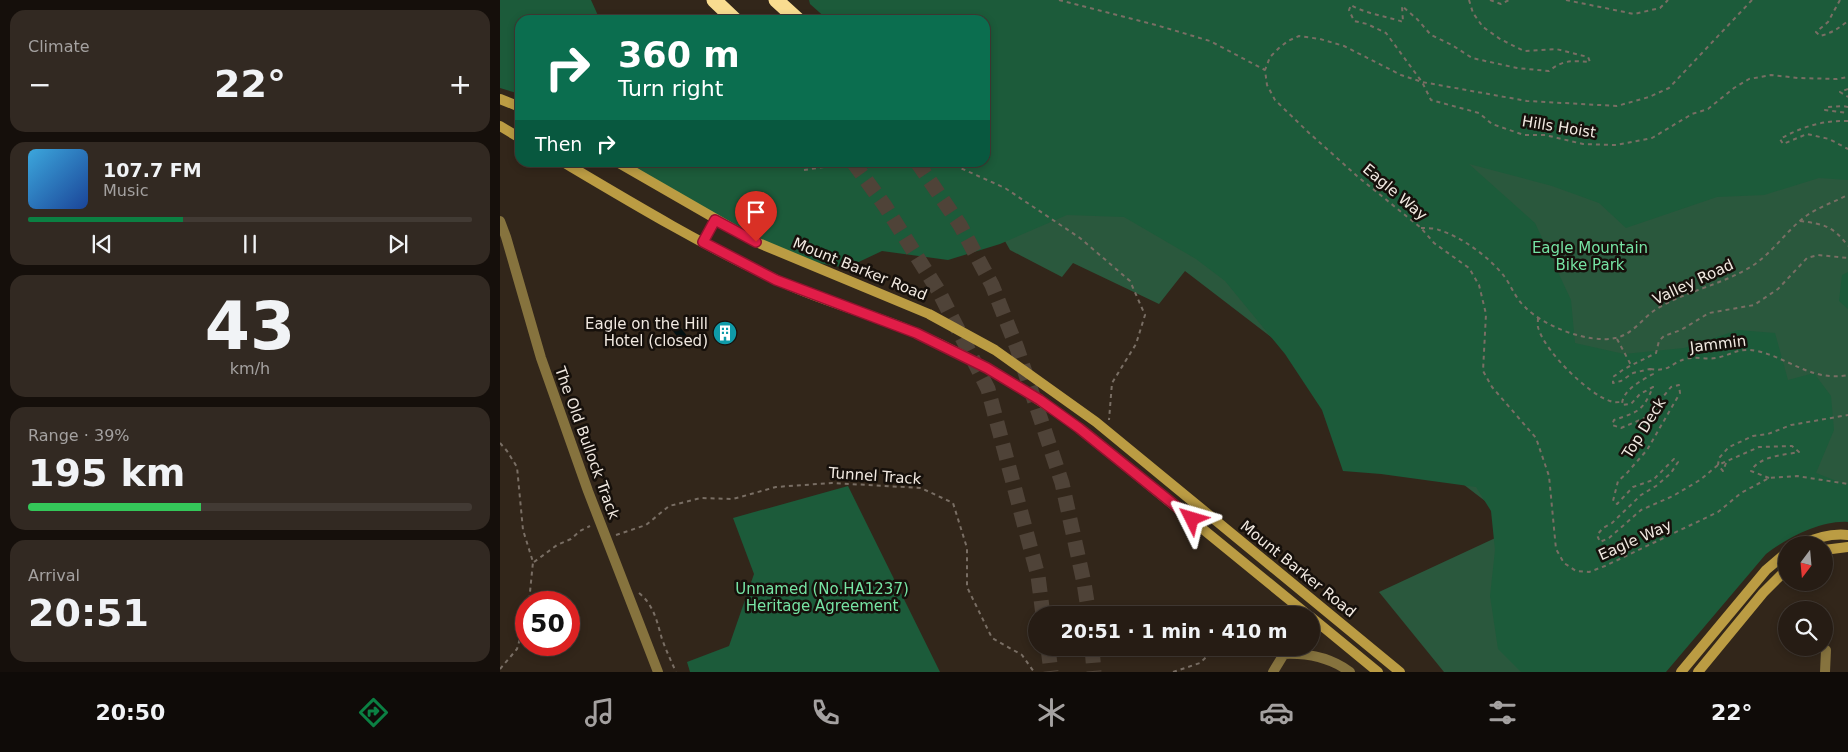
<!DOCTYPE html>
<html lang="en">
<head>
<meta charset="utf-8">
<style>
  :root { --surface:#261c14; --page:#322922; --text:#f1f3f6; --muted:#a4a1a0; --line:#423a34; --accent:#0b8043 }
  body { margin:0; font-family:"DejaVu Sans",sans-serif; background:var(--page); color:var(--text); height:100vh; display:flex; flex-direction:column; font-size:19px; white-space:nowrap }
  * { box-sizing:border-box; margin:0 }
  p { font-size:16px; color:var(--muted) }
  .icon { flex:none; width:28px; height:28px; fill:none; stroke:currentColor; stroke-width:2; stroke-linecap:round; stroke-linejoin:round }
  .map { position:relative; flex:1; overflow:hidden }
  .drawer { display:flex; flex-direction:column; gap:10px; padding:10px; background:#150f0b; width:500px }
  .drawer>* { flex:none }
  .hud { position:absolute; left:15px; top:15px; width:475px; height:152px; border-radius:15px; box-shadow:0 2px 8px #0003,0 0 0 1px var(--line); background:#0b6e4f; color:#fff; overflow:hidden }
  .needle { width:32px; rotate:196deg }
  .buttons { position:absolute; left:1278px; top:536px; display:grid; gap:10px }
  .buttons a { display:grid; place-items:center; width:55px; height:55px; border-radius:50%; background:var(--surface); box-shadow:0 2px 8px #0003,0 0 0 1px var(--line); font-size:25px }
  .speed { position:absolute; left:15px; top:591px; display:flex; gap:10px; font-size:25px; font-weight:700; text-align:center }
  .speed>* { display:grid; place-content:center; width:65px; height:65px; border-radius:50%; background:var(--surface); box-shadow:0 2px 8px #0003,0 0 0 1px var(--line); line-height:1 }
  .speed .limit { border:8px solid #d22; background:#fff; color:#111 }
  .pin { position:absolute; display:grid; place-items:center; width:42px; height:42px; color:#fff; margin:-51px -21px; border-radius:50% 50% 50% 0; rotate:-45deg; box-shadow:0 0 5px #0007 }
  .pin .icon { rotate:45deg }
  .me { position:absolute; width:55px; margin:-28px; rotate:310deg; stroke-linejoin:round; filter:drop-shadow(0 0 4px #0008) }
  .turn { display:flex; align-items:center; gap:18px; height:105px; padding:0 20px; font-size:22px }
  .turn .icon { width:65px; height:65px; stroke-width:2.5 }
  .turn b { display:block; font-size:35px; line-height:42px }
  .then { display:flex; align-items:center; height:48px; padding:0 20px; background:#0003; gap:10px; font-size:19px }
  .big { font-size:38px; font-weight:700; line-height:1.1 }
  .drawer .widget { flex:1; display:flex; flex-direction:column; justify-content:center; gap:8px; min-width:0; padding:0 18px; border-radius:15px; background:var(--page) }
  .drawer .dial { align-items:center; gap:0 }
  .dial b { font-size:65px; line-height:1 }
  .song { display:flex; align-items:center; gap:15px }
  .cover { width:60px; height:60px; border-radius:8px; background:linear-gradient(135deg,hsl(200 70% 55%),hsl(220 70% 35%)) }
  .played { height:5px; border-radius:2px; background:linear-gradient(90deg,var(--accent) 35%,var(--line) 35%) }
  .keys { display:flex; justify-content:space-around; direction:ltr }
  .heat { display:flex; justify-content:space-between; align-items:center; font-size:28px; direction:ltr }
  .charge { height:8px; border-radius:4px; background:linear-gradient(90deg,#34c759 39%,var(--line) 0) }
  .trip { position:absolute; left:528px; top:606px; width:292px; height:50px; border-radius:25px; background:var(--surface); box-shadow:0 2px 8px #0003,0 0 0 1px var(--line); font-weight:700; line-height:50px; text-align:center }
  .tabs { display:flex; height:80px; justify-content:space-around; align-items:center; background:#0f0b08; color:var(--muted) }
  .tabs .icon { width:35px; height:35px }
  .tabs .current { color:var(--accent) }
  .tabs b { font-size:22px; color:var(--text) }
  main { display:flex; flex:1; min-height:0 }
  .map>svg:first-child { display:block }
  .green { fill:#2a583d }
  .forest { fill:#1c5b3a }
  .water { fill:#031112 }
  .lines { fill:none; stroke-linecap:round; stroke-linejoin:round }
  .motorway-tunnel { stroke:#4f4338; stroke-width:15; stroke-dasharray:15 8; stroke-linecap:butt }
  .path { stroke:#796e64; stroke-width:2; stroke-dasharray:4 4; stroke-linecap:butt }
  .minor { stroke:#86733e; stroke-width:10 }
  .secondary { stroke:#bb9c43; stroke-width:10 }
  .motorway { stroke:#f9dc90; stroke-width:15 }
  .route-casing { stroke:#92132f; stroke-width:12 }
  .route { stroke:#e11d48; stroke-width:9 }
  .labels { text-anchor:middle; stroke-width:5; stroke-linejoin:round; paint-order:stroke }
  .street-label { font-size:15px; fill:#f1e9e1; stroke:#16100b }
  .park-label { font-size:15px; fill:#76e4a4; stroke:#16100b }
  .poi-label { font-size:15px; fill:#f1e9e1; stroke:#16100b; text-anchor:end }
</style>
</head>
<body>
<main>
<section class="drawer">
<div class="widget"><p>Climate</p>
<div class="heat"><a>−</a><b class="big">22°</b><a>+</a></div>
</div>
<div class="widget">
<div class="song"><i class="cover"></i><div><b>107.7 FM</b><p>Music</p></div></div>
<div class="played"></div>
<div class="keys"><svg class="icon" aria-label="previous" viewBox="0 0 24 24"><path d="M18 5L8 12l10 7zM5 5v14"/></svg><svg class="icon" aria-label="pause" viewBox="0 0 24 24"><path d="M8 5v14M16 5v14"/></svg><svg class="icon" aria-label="next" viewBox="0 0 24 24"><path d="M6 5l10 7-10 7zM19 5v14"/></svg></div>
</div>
<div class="widget dial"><b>43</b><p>km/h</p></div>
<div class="widget"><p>Range · 39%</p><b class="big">195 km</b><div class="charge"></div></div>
<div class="widget"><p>Arrival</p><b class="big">20:51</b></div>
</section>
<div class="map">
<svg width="1348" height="672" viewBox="0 0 1348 672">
  <rect width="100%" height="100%" fill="#32261a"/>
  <path class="green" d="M1348,0V505L1277,538L1138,672H944L879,592L1019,527L685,271L659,304L573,263L562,277L510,250L474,186L485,162Z"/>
  <g class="forest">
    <path d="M0,0H91L100,20H20V94L0,88Z"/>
    <path d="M309,0H1348V180L1319,178L1264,195L1217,197L1126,228L1099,203L1052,186L969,164L1035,223L1071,300L1075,343L1124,354L1184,348L1238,330L1275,333L1288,380L1314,373L1331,396L1334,430L1316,473L1344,484H1348V522C1321,520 1287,538 1266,554L1166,672H1021L998,649L990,596L995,550L991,511L976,487L881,474L843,471L822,410L785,354L725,281L696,259L624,217L567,215L500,244L448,260L382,251L346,268L291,258L118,163L485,162V20H328L310,4Z"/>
    <path d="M1348,272V309L1339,301L1342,275Z"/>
    <path d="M348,486L440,672H190L187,662L229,646L254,574L233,518Z"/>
  </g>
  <path class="water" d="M176,322L192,342L185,347L170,327Z"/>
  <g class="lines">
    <g class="motorway-tunnel">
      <path d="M353,162L385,206L438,290L488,389L538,576L543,615"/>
      <path d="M417,162L460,225L492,285L517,348L562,483L584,583L589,615"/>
      <path d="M548,648L551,672"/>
      <path d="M592,648L594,672"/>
    </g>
    <g class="path">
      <path d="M559,0L656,25L710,41L765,70"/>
      <path d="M969,0L973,13L983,27L1000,39L1024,51L1056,49L1088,57L1090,62C1072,61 1064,59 1049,71L1017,68L972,58L952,45L931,35L917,19L902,6L903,22C886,16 866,14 851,5L849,10L854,21L867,24L886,33L922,82L931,100L979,113L992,124L1024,135H1045L1083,144L1116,145L1152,138L1192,114L1208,109L1234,88L1249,79L1271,75L1298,78L1337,79L1348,77"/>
      <path d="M990,0L1001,4L1009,0"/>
      <path d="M1066,0L1134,14L1160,8L1168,0"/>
      <path d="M1252,0L1169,88L1149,97L1117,106L1027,101L922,82L901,75L844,46L820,39L799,36L788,41L779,48L770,57L765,70L767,85L775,100L808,132L857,176L921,228L934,243L969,268L979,285L986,314L983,371L992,387L1036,438L1049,476L1056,549L1064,563L1076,571L1089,572L1105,566L1218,512L1241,493L1269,478L1297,476L1348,484"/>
      <path d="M1340,0L1328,22L1316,32L1320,36C1332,33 1339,28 1348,21"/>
      <path d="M1348,89L1340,92L1348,97"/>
      <path d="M1348,107L1342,106L1327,107L1325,110L1348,113"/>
      <path d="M1348,121C1324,120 1301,127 1280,139L1283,144L1307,134L1329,139L1348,149"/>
      <path d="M447,162L505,188L580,238L630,281L645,315L636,344L612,383L609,420"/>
      <path d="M304,170L357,162"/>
      <path d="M1300,221C1324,224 1333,226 1348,246"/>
      <path d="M921,228C927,228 934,228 939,230C962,237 989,257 1004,276C1011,285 1015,298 1025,307C1043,326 1089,344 1115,338C1132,335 1142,319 1155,310C1185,291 1222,285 1252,266C1271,254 1284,234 1301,220C1315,208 1332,203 1348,195"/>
      <path d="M1038,318C1038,322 1037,327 1039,330C1046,352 1088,394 1110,401C1114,403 1118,402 1122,402"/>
      <path d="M1117,339L1131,365"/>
      <path d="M1150,369C1170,372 1169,364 1185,359C1195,356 1206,360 1216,358C1232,355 1238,347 1257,351C1289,358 1312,382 1348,375"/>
      <path d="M0,443L7,451L17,467L23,530L33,562L29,602"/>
      <path d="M1226,463L1223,471L1218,465L1219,458L1229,447L1253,436L1268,434L1291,425L1348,415"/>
      <path d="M1269,478L1251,471C1259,456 1284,455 1299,452L1292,446L1259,447L1218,465L1200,480L1173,496L1141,510L1109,538L1100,542L1097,535L1103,528L1112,523L1141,495L1156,486L1171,473L1178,462L1174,459L1153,480L1133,487L1117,504L1113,501L1118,481L1126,474L1147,450L1180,393L1179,385L1171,387L1147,417L1121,428L1112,425L1114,420C1138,412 1143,411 1153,387L1140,394L1131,404L1122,405C1122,390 1141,381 1153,374L1150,369L1133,373L1121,381L1113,383V377L1124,369L1156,353L1159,341L1164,336L1181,330L1209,313L1254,305L1278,289L1307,258L1318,255L1348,258"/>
      <path d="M116,535L146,525L169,506L201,498L233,499L276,487L332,483L421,488L453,503L467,548V587L492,638L522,655L534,672"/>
      <path d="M34,562L57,545L71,539L80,531L90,526"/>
      <path d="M139,593C154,605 157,622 162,639C166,650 171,661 176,672"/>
      <path d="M0,669L17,649L26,618"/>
      <path d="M673,672L700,663L716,648"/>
    </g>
    <g class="minor">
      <path d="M0,221L6,237L41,358L88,491L158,672"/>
      <path d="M773,672L784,654C807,653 831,658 850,672"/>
      <path d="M1325,672L1326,650"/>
    </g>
    <g class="secondary">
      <path d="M0,99L20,107"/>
      <path d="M0,126L20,138"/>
      <path d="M63,162C132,203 202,245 275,279C320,301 370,313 416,333C474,358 528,391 579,428L808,615"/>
      <path d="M117,162L256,242L429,314L495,350L596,422L900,672"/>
      <path d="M203,242L215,220"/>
      <path d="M1300,545C1315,538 1331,533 1348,535"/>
      <path d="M1324,550L1348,547"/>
      <path d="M811,617L878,672"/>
      <path d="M1181,672L1266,570L1286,553"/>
      <path d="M1198,672L1263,593L1286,570"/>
    </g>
    <g class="motorway">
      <path d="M214,0L235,20"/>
      <path d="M276,0L298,20"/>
    </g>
  </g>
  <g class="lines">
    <g class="route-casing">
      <path id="route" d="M256,242L215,220L203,242L276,280L416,333L487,368L540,400L579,428L692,519"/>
    </g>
    <use href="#route" class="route"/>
  </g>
  <defs>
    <g id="building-disc" transform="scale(1.25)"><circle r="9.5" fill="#0f9aa8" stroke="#16100b"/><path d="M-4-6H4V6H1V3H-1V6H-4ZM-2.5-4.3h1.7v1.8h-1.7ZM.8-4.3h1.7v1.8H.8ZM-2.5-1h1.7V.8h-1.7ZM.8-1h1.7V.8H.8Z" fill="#fff"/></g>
  </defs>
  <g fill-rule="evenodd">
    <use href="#building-disc" x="225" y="333"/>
  </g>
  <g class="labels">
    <g class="street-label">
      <text transform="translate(1059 127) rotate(9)" y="5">Hills Hoist</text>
      <text transform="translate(895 192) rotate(40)" y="5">Eagle Way</text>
      <text transform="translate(360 269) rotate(22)" y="5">Mount Barker Road</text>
      <text transform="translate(1193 282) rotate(-25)" y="5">Valley Road</text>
      <text transform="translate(1218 344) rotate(-7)" y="5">Jammin</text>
      <text transform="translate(1144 428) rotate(-58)" y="5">Top Deck</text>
      <text transform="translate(87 443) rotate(70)" y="5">The Old Bullock Track</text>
      <text transform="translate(375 476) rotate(4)" y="5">Tunnel Track</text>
      <text transform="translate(1135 540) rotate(-24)" y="5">Eagle Way</text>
      <text transform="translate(798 569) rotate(39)" y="5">Mount Barker Road</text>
    </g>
    <g class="park-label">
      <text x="1090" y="253">Eagle Mountain<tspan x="1090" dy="17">Bike Park</tspan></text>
      <text x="322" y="594">Unnamed (No.HA1237)<tspan x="322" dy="17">Heritage Agreement</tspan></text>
    </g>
    <g class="poi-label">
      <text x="208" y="329">Eagle on the Hill<tspan x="208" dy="17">Hotel (closed)</tspan></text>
    </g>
  </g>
</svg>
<div class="buttons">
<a><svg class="needle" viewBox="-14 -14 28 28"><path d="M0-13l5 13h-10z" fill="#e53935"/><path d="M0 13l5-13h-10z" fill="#a4a1a0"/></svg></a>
<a><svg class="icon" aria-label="search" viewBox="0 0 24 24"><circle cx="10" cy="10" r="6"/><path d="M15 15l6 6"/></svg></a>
</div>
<div class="speed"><div class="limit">50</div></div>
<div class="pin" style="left:256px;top:242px;background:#d93025"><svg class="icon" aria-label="arrive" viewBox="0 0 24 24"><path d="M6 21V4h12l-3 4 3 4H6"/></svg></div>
<svg class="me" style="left:692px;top:519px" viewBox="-20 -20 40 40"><path d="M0-17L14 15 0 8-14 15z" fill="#e11d48" stroke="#fff" stroke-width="4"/></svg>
<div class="trip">20:51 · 1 min · 410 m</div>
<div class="hud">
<div class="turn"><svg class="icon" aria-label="right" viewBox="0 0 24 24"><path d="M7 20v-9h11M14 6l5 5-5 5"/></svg><div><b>360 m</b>Turn right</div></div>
<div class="then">Then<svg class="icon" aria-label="right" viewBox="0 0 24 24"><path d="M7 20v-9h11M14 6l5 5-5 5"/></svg></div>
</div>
</div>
</main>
<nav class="tabs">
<b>20:50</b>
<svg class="icon current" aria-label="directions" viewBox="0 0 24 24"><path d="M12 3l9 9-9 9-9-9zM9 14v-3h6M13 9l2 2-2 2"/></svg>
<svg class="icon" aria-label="music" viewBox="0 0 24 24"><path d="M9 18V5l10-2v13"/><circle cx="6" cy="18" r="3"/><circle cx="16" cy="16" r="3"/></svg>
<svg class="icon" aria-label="phone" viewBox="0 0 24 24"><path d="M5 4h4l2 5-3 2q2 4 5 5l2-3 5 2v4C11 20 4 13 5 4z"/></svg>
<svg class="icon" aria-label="climate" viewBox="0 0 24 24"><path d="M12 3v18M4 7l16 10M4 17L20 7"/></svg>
<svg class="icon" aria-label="car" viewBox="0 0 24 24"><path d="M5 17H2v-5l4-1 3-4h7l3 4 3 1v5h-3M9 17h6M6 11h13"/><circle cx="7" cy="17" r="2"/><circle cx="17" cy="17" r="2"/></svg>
<svg class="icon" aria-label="filters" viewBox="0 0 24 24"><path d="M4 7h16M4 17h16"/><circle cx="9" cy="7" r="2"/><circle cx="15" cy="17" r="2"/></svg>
<b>22°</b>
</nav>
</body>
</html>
